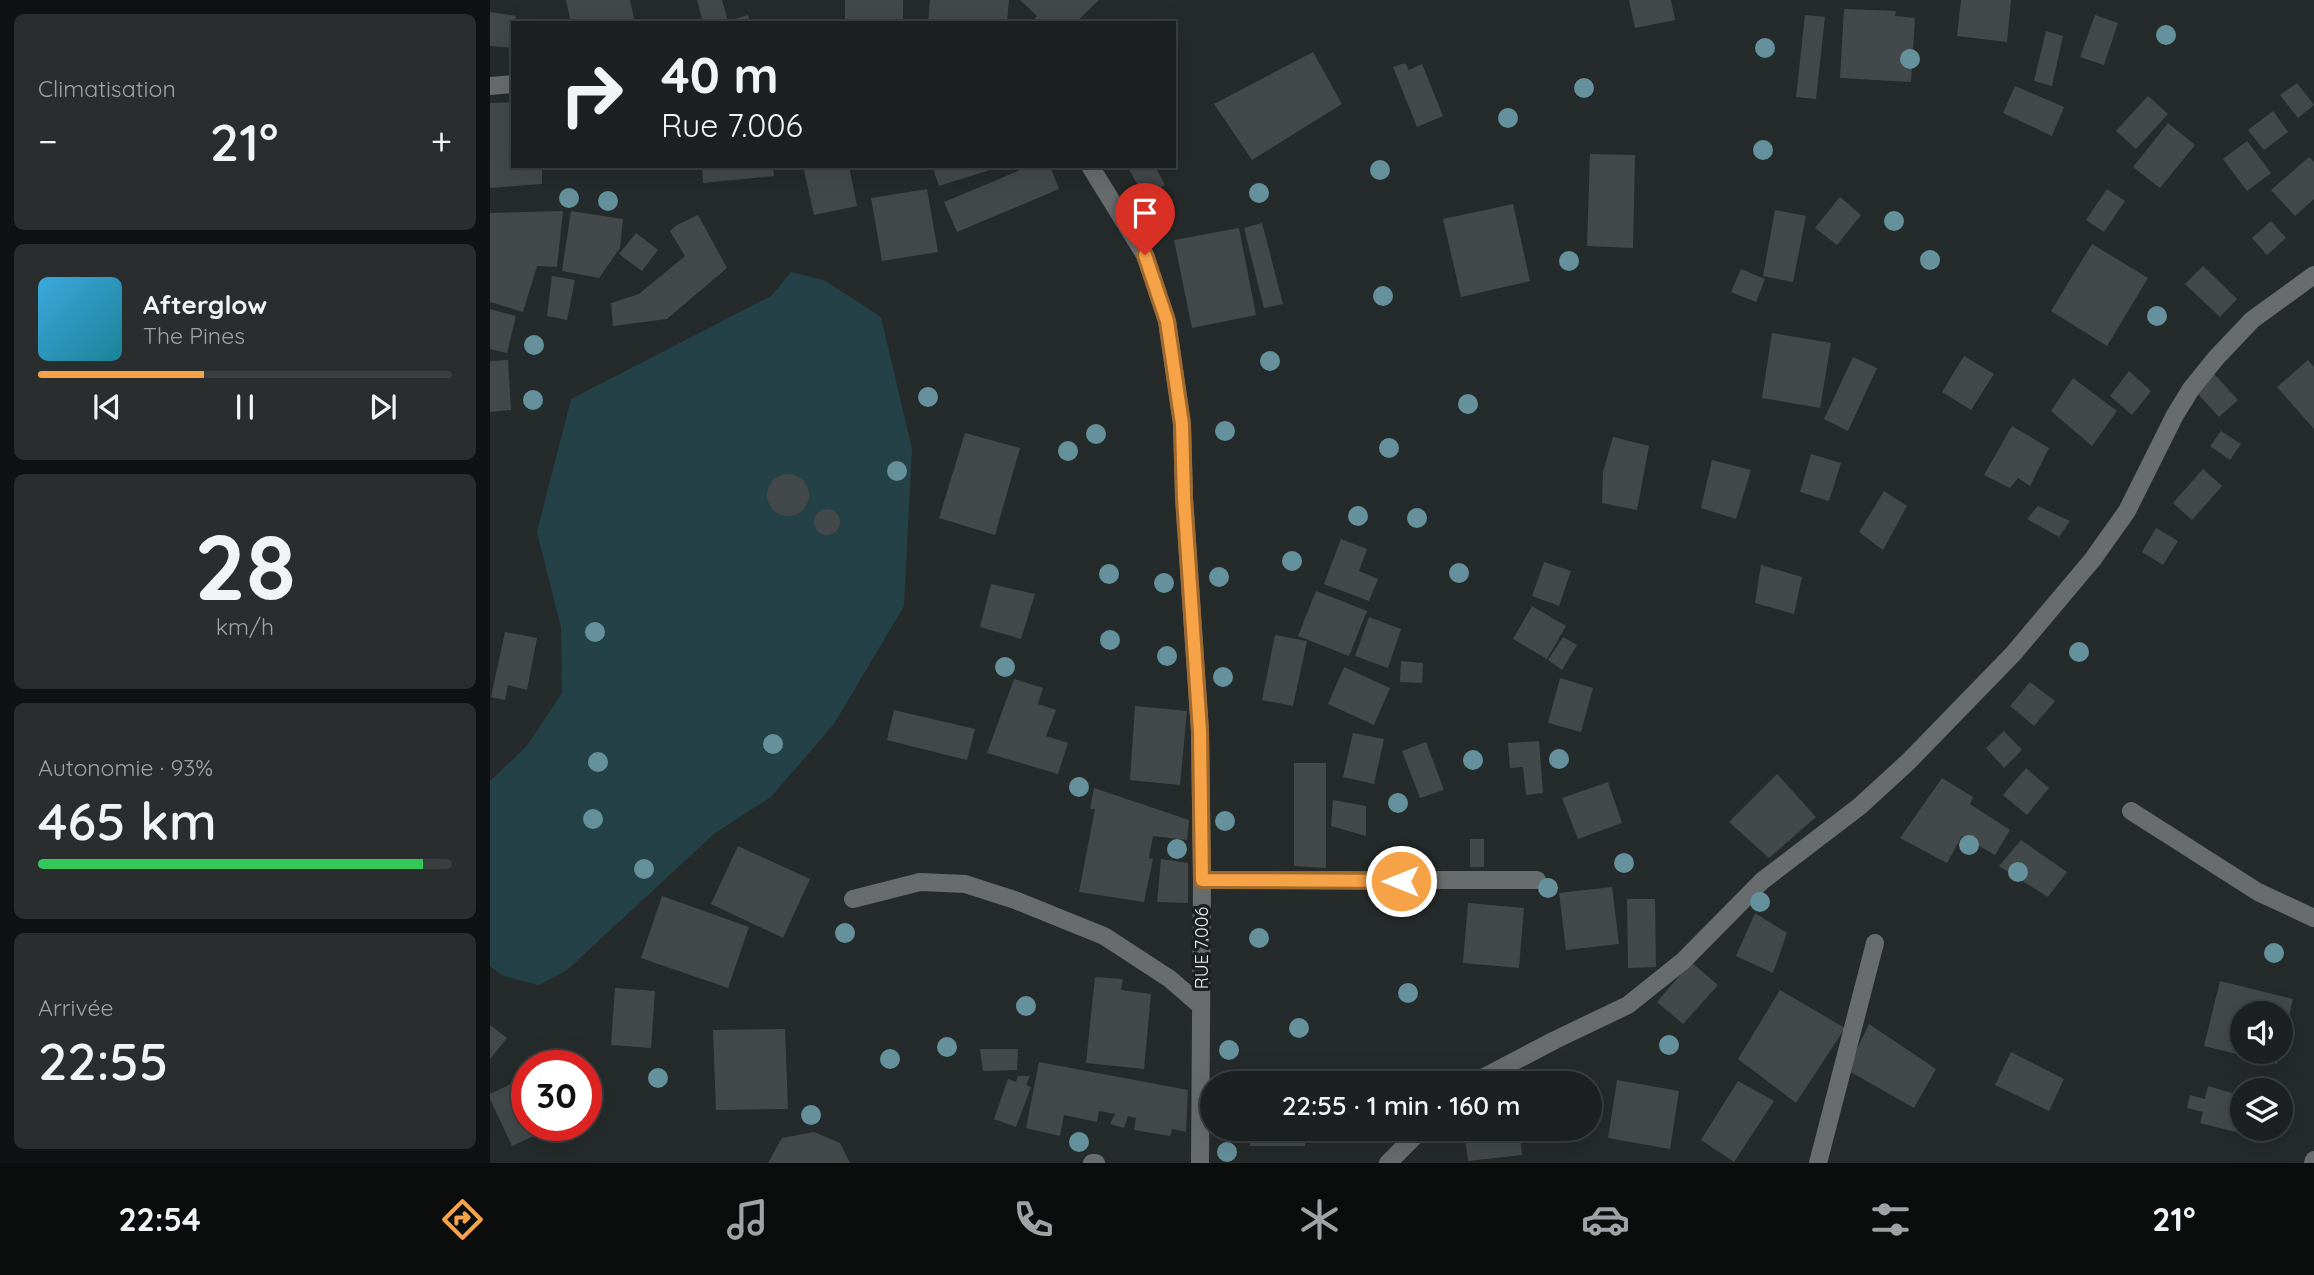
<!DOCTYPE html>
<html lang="fr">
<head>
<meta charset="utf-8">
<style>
  :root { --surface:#1c2020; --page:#292d2d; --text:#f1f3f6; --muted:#a0a3a5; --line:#3a3e3e; --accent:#f6a246 }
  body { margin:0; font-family:Quicksand,sans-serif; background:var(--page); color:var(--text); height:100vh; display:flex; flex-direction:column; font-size:26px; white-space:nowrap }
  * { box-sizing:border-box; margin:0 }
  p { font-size:23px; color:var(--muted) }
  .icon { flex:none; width:38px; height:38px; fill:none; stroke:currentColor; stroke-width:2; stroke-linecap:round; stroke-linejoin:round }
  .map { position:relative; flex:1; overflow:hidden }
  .sheet { display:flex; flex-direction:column; gap:14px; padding:14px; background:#0f1212; width:490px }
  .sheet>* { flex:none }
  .top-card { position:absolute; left:21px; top:21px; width:665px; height:147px; border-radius:0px; box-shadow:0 7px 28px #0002,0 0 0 2px var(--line); background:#1c2020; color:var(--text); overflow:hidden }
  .controls { position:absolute; left:1740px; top:1001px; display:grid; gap:14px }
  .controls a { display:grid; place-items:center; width:63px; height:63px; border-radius:50%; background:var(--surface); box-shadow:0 7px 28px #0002,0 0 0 2px var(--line); font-size:35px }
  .speed { position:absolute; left:21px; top:1050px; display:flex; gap:14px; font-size:35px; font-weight:700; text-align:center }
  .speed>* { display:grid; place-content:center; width:91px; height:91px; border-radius:50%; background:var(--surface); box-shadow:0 7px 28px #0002,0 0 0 2px var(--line); line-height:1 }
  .speed .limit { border:10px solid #d22; background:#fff; color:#111 }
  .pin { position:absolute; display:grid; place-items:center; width:60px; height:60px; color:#fff; margin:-72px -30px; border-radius:50% 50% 50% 0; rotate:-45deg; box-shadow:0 0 7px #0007 }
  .pin .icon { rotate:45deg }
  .me { position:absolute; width:77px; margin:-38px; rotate:270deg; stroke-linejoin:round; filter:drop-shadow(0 0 5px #0008) }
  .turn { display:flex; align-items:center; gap:24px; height:147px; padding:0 35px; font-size:32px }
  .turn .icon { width:91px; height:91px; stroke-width:2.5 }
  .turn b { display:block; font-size:49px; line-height:60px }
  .big { font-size:52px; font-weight:600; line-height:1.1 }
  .sheet .widget { flex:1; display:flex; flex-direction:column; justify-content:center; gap:10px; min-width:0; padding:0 24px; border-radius:10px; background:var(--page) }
  .sheet .dial { align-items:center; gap:0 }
  .dial b { font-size:91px; line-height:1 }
  .song { display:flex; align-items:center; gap:21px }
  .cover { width:84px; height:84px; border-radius:10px; background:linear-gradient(135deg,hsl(200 70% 55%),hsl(190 70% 35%)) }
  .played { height:7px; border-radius:4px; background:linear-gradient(90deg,var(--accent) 40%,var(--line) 40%) }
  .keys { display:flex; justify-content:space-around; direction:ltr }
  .heat { display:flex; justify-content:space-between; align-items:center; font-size:38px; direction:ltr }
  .charge { height:10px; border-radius:5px; background:linear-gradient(90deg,#34c759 93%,var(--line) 0) }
  .trip { position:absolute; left:710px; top:1071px; width:402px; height:70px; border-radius:35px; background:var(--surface); box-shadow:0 7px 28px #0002,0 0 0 2px var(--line); font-weight:600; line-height:70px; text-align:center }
  .dock { display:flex; height:112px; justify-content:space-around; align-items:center; background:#0b0d0d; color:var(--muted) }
  .dock .icon { width:49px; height:49px }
  .dock .active { color:var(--accent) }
  .dock b { font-size:32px; color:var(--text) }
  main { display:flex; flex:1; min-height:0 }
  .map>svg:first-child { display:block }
  .green { fill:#244148 }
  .building { fill:#43494a }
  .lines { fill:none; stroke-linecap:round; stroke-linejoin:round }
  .street { stroke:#696c6c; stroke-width:18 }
  .tree { fill:#64919c }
  .route-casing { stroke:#a0692e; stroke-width:18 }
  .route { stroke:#f6a246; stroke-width:12 }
  .labels { text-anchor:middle; stroke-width:7; stroke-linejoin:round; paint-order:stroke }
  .street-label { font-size:18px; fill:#eceff0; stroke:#1c2022 }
</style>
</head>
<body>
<main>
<section class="sheet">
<div class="widget"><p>Climatisation</p>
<div class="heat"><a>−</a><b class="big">21°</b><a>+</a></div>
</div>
<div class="widget">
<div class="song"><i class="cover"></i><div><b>Afterglow</b><p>The Pines</p></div></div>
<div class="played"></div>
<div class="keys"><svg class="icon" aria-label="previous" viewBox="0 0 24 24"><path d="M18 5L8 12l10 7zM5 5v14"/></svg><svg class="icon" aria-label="pause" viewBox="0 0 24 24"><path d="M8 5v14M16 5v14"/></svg><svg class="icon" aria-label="next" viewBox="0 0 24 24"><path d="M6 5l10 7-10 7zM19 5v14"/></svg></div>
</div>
<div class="widget dial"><b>28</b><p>km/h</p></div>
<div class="widget"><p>Autonomie · 93%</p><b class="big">465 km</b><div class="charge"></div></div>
<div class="widget"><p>Arrivée</p><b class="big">22:55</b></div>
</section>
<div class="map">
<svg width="1824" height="1163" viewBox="0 0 1824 1163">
  <rect width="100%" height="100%" fill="#252a2b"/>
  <path class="green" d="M301,272L334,280L391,317L422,449L414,606L344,724L281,797L225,833L77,970L49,985L13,976L0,966V781L36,747L72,693L71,627L47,532L81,399L281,296Z"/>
  <g class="building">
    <path d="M76,0H140L145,23H81Z"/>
    <path d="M207,0H232L238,21L258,15L260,23H213Z"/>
    <rect x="355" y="0" width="58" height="23"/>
    <path d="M440,0H519L517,23H438Z"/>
    <path d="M530,0H609L585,23H541L547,16Z"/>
    <path d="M1139,0H1181L1185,20L1145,28Z"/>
    <path d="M1471,0H1521L1517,42L1467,36Z"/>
    <path d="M1354,9L1406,11L1405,16L1425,18L1421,82L1350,78Z"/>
    <path d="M0,12L26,16L25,23H23L22,48L0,46Z"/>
    <path d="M1315,15L1335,17L1326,99L1306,97Z"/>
    <path d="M1605,15L1628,23L1614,65L1590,57Z"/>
    <path d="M1556,31L1573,36L1562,86L1544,81Z"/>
    <path d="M823,52L852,104L762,160L724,104Z"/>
    <path d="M915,63L919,70L932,64L953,116L927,127L903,67Z"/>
    <path d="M1807,83L1824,105L1808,118L1790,95Z"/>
    <path d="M1525,86L1574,107L1562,136L1513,113Z"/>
    <path d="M1658,96L1678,114L1646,149L1626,131Z"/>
    <path d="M23,102V166H52V184L0,188V103Z"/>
    <path d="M1783,111L1798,132L1774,150L1758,130Z"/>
    <path d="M1678,123L1705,145L1670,188L1643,167Z"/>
    <path d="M1757,141L1781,173L1757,191L1733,159Z"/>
    <path d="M1100,154L1145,155L1143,248L1097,246Z"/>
    <path d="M1819,157L1824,162V199L1805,216L1781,190Z"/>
    <path d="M212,166H283L284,176L213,183Z"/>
    <path d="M313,166H359L367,206L324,215Z"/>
    <path d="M442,166H499L500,170L449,186Z"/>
    <path d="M540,166H560L569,189L467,232L454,202Z"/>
    <path d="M637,166H665L675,185L654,196Z"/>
    <path d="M437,189L448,252L392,261L381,198Z"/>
    <path d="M1617,189L1635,201L1614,232L1596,220Z"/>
    <path d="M1350,197L1371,215L1347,245L1325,228Z"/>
    <path d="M1023,204L1040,281L971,297L953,219Z"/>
    <path d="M1285,210L1316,216L1303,282L1273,276Z"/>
    <path d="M73,211L67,267L47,266L33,312L0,302V213Z"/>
    <path d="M81,211L133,219L130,248L109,278L72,271Z"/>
    <path d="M208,215L237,268L177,319L123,326L121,303L149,294L195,256L180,231L187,225Z"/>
    <path d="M1781,221L1796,238L1777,255L1762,238Z"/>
    <path d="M772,223L793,304L774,308L754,228Z"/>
    <path d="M749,228L766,315L702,328L684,240Z"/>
    <path d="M146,233L168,250L152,271L129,254Z"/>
    <path d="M1602,244L1658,278L1617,346L1561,311Z"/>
    <path d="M1713,266L1747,299L1730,317L1695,284Z"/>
    <path d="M1251,269L1275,279L1266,302L1241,292Z"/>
    <path d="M62,276L85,280L77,320L57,316Z"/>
    <path d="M0,309L26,316L17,353L0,349Z"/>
    <path d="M1282,333L1341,343L1330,408L1272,398Z"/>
    <path d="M1474,356L1504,374L1481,410L1452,392Z"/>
    <path d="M1363,357L1387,368L1358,431L1334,419Z"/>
    <path d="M18,360L21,410L0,412V361Z"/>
    <path d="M1818,360L1824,367V429L1787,387Z"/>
    <path d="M1639,371L1661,391L1642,415L1620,396Z"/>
    <path d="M1724,374L1748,400L1729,417L1706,392Z"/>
    <path d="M1583,378L1627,411L1602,446L1561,411Z"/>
    <path d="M1522,426L1559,448L1540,486L1528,478L1520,488L1494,475Z"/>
    <path d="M1731,431L1751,444L1740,460L1720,446Z"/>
    <path d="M475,433L530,448L505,535L449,518Z"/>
    <path d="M1123,437L1159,446L1147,510L1112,503L1113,472Z"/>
    <path d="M1321,454L1351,463L1339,501L1310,492Z"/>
    <path d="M1222,460L1261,470L1246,519L1211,508Z"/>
    <path d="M1713,469L1732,486L1702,520L1683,503Z"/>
    <circle cx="298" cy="495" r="21"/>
    <path d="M1394,491L1417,506L1393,550L1369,532Z"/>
    <path d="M1548,506L1580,521L1569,537L1537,519Z"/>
    <circle cx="337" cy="522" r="13"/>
    <path d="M1666,528L1688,541L1673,565L1652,552Z"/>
    <path d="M851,539L877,549L869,571L888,579L879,601L834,584Z"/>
    <path d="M1054,562L1081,571L1069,606L1042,596Z"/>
    <path d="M1271,565L1312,577L1304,614L1265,603Z"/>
    <path d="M501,584L545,594L531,639L490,627Z"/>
    <path d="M826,591L877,611L859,656L808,636Z"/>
    <path d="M1042,606L1076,626L1057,659L1023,639Z"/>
    <path d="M879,617L911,629L898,668L865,656Z"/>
    <path d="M15,632L47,638L37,690L18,685L15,700L1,697Z"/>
    <path d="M785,635L817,641L803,706L772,700Z"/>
    <path d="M1073,637L1087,645L1072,670L1058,660Z"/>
    <path d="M911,661L933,663L932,683L910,682Z"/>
    <path d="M854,667L900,688L884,725L838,704Z"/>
    <path d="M1070,678L1103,688L1091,732L1058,723Z"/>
    <path d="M524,679L553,688L548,704L566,710L556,736L578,743L568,774L497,753Z"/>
    <path d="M1540,682L1565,701L1544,726L1520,706Z"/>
    <path d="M645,706L697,711L690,785L640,780Z"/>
    <path d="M404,710L485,729L477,760L397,740Z"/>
    <path d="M1514,731L1532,750L1514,768L1496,748Z"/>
    <path d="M863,733L894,739L884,784L853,777Z"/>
    <path d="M1049,741L1053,793L1036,795L1033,767L1020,768L1018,743Z"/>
    <path d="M936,742L954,790L930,798L912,751Z"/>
    <path d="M804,763H836V868L804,866Z"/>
    <path d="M1536,768L1559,788L1537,815L1513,795Z"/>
    <path d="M1287,774L1326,817L1279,858L1239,822Z"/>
    <path d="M1452,778L1483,797L1480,804L1520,830L1505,855L1472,836L1457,863L1410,838Z"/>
    <path d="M1118,782L1132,823L1088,839L1072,798Z"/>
    <path d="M604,788L699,820L697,840L663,836L659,858L663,859L654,902L589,892L605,809H600Z"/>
    <path d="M843,800L876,806V836L841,826Z"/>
    <rect x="980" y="839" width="14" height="28"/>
    <path d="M1531,840L1577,872L1558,897L1509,866Z"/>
    <path d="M248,846L320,879L293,938L221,904Z"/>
    <path d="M671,859L698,863V903L667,902Z"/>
    <path d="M1122,887L1129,944L1076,950L1069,893Z"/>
    <path d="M172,896L259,927L238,988L151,958Z"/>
    <path d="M1137,899H1165L1166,967L1138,968Z"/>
    <path d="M978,903L1034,908L1029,968L973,963Z"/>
    <path d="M1265,913L1297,933L1283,973L1246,956Z"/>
    <path d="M1201,962L1228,985L1193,1024L1167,1002Z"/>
    <path d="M605,977L633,979L631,990L661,994L654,1069L596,1063Z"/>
    <path d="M1730,981L1803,999L1791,1049L1790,1013H1752V1052H1790L1787,1064L1714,1046Z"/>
    <path d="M125,988L165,991L161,1048L121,1045Z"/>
    <path d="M1290,990L1355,1028L1306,1103L1248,1059Z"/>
    <path d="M1379,1024L1446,1069L1424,1108L1357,1070Z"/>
    <path d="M0,1025L17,1038L0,1059Z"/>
    <path d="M295,1029L298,1109L226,1110L223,1030Z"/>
    <path d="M490,1049H528L527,1070L493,1071Z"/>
    <path d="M1521,1052L1574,1079L1559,1111L1505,1085Z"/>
    <path d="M549,1062L698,1090L696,1132L682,1129L680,1136L644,1130L646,1118L638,1116L634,1128L620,1124L625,1114L609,1111L607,1122L574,1115L570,1136L536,1128Z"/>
    <path d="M528,1076H540L536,1085L541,1087L526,1127L504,1119L518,1079L526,1082Z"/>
    <rect x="760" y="1077" width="54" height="6"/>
    <path d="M1127,1080L1189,1091L1180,1149L1118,1138Z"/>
    <path d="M1248,1081L1284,1101L1244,1162L1211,1140Z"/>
    <path d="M23,1083L37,1114V1125H42L46,1135L22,1146L0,1099V1094Z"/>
    <path d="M1718,1086L1752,1096V1129H1763L1761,1136L1710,1123L1713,1112L1697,1108L1700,1095L1715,1099Z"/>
    <rect x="760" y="1129" width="55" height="17"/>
    <path d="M974,1129H1029L1032,1155L978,1161Z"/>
    <path d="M324,1132L350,1143L360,1163H278L292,1138Z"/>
  </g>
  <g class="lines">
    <g class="street">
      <path d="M0,86L23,84"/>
      <path d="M600,166L655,255L677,321L692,424L694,497L710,731L712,880L710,1163"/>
      <path d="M1641,811L1768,892L1824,918"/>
      <path d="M712,880H1047"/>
      <path d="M363,899L430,882L475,884L525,900L614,936L680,979L711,1006"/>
      <path d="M983,1083L1065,1040L1138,1005L1193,961L1272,881L1370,806L1419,761L1523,654L1603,559L1637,511L1685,415L1701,389L1726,358L1762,320L1824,275"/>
      <path d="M602,1163H606"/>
      <path d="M898,1163L932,1129"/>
      <path d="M1328,1163L1385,943"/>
      <path d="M1823,1163L1824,1160"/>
    </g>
  </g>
  <g class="tree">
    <circle cx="1676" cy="35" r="10"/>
    <circle cx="1275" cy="48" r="10"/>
    <circle cx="1420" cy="59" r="10"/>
    <circle cx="1094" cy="88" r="10"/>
    <circle cx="1018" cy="118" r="10"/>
    <circle cx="1273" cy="150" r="10"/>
    <circle cx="890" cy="170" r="10"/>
    <circle cx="769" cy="193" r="10"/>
    <circle cx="79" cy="198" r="10"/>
    <circle cx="118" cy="201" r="10"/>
    <circle cx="1404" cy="221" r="10"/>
    <circle cx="1440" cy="260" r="10"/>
    <circle cx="1079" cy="261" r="10"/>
    <circle cx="893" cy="296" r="10"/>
    <circle cx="1667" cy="316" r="10"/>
    <circle cx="44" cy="345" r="10"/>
    <circle cx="780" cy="361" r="10"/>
    <circle cx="438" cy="397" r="10"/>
    <circle cx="43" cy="400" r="10"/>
    <circle cx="978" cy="404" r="10"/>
    <circle cx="735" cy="431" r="10"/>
    <circle cx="606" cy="434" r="10"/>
    <circle cx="899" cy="448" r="10"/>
    <circle cx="578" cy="451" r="10"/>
    <circle cx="407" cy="471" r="10"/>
    <circle cx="868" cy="516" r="10"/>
    <circle cx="927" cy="518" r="10"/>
    <circle cx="802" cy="561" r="10"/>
    <circle cx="969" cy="573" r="10"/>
    <circle cx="619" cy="574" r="10"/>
    <circle cx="729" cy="577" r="10"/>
    <circle cx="674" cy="583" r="10"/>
    <circle cx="105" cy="632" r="10"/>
    <circle cx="620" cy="640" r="10"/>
    <circle cx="1589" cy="652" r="10"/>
    <circle cx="677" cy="656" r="10"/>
    <circle cx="515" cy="667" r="10"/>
    <circle cx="733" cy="677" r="10"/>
    <circle cx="283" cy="744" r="10"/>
    <circle cx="1069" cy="759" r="10"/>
    <circle cx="983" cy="760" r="10"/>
    <circle cx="108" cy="762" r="10"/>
    <circle cx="589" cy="787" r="10"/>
    <circle cx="908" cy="803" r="10"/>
    <circle cx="103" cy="819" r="10"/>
    <circle cx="735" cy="821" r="10"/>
    <circle cx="1479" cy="845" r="10"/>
    <circle cx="687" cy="849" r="10"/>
    <circle cx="1134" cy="863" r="10"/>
    <circle cx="154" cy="869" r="10"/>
    <circle cx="1528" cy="872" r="10"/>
    <circle cx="1058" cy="888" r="10"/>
    <circle cx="1270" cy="902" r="10"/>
    <circle cx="355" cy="933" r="10"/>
    <circle cx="769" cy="938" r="10"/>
    <circle cx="1784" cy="953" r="10"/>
    <circle cx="918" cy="993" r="10"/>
    <circle cx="536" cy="1006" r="10"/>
    <circle cx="809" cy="1028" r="10"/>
    <circle cx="1179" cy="1045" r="10"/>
    <circle cx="457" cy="1047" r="10"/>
    <circle cx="739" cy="1050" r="10"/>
    <circle cx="400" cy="1059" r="10"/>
    <circle cx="168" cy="1078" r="10"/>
    <circle cx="321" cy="1115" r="10"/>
    <circle cx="589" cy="1142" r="10"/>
    <circle cx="737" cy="1152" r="10"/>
  </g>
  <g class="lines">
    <g class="route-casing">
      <path id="route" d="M655,255L677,321L692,424L694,498L710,731L712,880L911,881"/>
    </g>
    <use href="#route" class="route"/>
  </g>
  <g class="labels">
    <g class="street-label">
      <text transform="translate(712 948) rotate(-90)" y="6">RUE 7.006</text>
    </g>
  </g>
</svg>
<div class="controls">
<a><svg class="icon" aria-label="sound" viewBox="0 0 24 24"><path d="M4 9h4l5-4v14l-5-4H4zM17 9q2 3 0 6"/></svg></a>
<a><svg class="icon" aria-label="layers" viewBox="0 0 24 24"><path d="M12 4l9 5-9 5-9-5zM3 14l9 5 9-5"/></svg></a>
</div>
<div class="speed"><div class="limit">30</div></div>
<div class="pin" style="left:655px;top:255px;background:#d93025"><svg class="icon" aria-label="arrive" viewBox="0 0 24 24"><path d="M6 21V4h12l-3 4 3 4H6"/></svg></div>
<svg class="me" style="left:911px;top:881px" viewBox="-20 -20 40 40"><circle r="17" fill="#f6a246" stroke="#fff" stroke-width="3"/><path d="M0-11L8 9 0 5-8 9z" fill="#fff"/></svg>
<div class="trip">22:55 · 1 min · 160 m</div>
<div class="top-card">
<div class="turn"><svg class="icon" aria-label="right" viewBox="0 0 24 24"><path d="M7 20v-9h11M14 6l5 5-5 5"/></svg><div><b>40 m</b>Rue 7.006</div></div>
</div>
</div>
</main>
<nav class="dock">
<b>22:54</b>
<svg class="icon active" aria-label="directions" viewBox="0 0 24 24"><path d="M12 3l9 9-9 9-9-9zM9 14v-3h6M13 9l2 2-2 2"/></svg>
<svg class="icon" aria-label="music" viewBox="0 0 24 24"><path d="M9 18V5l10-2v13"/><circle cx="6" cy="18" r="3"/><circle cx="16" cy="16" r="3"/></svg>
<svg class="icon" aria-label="phone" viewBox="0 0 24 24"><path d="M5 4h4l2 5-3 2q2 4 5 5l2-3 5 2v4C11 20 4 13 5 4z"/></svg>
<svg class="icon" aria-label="climate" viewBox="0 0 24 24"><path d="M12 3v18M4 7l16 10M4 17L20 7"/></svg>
<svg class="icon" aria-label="car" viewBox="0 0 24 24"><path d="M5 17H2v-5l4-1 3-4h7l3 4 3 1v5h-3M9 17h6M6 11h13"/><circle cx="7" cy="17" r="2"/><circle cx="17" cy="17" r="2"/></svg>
<svg class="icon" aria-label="filters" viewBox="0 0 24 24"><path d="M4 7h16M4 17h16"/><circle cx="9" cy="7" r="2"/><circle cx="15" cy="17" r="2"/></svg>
<b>21°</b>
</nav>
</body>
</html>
